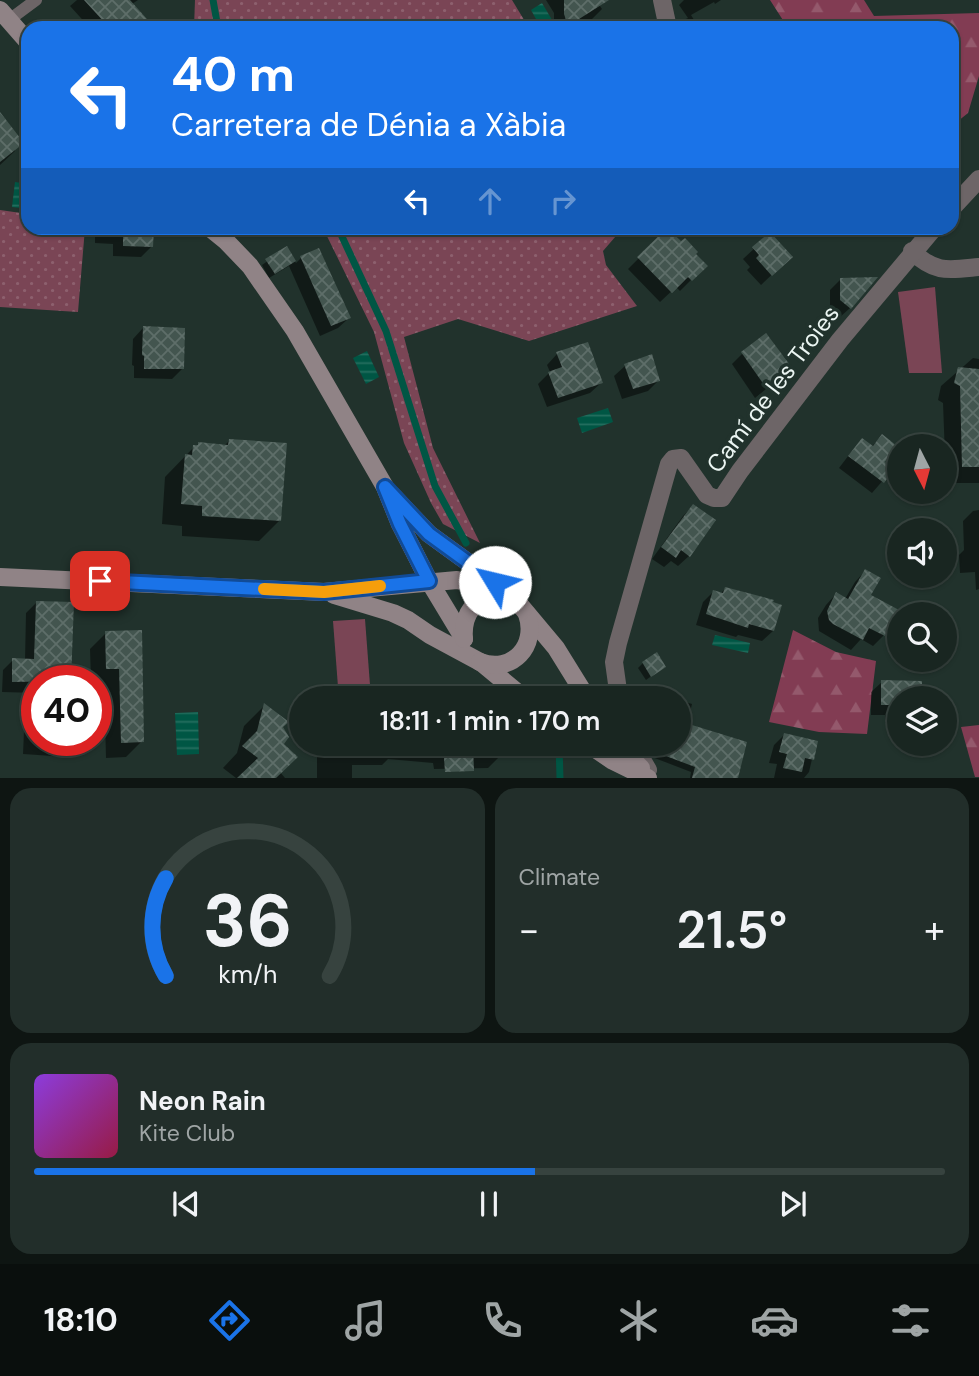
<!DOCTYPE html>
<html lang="en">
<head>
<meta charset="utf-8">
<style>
  :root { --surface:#192621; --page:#222e2a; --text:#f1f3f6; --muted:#9fa5a5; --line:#37433f; --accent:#1a73e8 }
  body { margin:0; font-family:"DM Sans",sans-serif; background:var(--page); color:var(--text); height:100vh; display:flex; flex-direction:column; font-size:26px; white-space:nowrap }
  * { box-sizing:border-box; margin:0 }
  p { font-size:23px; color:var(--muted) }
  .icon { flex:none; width:38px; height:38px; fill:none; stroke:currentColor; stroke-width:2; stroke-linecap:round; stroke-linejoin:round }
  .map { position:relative; height:778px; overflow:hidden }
  .details { display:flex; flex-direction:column; gap:10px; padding:10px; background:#0e1512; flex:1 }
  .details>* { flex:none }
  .hud { position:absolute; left:21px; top:21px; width:938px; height:214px; border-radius:21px; box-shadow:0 2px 5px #0004,0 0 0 2px var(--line); background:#1a73e8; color:#fff; overflow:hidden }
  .needle { width:46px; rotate:174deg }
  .fabs { position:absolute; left:887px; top:434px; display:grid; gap:14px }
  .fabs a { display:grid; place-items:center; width:70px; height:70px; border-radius:50%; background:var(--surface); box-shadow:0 2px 5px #0004,0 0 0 2px var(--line); font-size:35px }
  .speed { position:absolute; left:21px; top:665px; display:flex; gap:14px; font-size:35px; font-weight:700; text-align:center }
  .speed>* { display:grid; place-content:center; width:91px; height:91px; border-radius:50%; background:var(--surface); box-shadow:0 2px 5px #0004,0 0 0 2px var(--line); line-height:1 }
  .speed .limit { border:10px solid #d22; background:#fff; color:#111 }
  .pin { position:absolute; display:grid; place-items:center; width:60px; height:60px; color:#fff; margin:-30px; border-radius:14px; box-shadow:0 4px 10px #0006 }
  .me { position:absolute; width:77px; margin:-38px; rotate:306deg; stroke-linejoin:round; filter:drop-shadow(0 0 5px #0008) }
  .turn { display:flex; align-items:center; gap:24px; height:147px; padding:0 35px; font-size:32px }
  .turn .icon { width:91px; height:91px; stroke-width:2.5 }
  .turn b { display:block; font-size:49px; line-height:60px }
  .lanes { display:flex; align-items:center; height:66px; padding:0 35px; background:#0003; justify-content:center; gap:35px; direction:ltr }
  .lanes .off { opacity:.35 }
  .big { font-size:52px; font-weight:600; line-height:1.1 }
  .details .card { flex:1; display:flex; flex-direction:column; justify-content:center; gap:10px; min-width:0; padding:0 24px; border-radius:21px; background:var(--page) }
  .details .dial { align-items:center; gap:0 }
  .dial svg { height:182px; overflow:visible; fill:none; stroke:var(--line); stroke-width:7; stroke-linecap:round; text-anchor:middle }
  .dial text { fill:var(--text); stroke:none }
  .song { display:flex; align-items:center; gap:21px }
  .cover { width:84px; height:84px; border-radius:10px; background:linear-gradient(135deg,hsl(270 70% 55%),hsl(340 70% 35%)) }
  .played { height:7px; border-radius:4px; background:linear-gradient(90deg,var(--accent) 55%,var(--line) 55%) }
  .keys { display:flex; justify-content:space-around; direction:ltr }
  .heat { display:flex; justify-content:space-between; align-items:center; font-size:38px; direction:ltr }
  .details .tiles { flex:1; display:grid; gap:10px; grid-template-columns:1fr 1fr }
  .card:last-child { grid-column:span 2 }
  .trip { position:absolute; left:289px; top:686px; width:402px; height:70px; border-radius:35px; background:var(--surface); box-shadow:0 2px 5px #0004,0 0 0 2px var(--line); font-weight:600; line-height:70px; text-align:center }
  .menu { display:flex; height:112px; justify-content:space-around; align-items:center; background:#0a0f0d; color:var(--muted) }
  .menu .icon { width:49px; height:49px }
  .menu .selected { color:var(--accent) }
  .menu b { font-size:32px; color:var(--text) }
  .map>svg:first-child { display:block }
  .grass { fill:url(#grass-dots) }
  .forest { fill:url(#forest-firs) }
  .pitch { fill:#7a4555 }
  .water { fill:url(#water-rules) }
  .shadow { fill:#0007 }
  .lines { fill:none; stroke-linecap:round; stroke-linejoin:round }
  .stream { stroke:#005644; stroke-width:7 }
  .building { fill:url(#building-cross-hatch) }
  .lane { stroke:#6d6567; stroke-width:12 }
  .street { stroke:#6d6567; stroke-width:18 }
  .secondary { stroke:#908386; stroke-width:18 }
  .route-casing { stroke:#114b97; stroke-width:18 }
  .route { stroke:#1a73e8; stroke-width:12 }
  .slow { stroke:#f59e0b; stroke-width:12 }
  .labels { text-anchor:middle; stroke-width:7; stroke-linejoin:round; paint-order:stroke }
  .street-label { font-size:24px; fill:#ebf5f2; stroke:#21322c }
</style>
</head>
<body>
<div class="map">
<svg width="979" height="778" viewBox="0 0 979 778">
  <defs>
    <pattern id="grass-dots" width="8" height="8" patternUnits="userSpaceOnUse" patternTransform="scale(1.75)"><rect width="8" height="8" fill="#7a4555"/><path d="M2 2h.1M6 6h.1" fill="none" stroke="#8d606e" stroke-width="1.8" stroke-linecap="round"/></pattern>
    <pattern id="forest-firs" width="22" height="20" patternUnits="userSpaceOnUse" patternTransform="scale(1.75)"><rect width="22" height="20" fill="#823c53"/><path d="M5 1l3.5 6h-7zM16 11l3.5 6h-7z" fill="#94596c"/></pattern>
    <pattern id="water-rules" width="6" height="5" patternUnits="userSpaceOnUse" patternTransform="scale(1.75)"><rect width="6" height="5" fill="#005644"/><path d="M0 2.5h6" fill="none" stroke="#256f5f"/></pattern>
    <pattern id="building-cross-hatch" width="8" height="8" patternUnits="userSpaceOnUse" patternTransform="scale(1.75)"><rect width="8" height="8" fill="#43554f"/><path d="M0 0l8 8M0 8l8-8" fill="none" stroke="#5e6e69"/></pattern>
  </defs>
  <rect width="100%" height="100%" fill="#21322c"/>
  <g class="grass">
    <path d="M195,0H512L529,28H194Z"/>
    <path d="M0,210L28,214V228H85L78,312L0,307Z"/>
    <path d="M323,228L622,229L603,251L606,265L637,306L529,341L458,319L404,337L433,448L480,543L443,524L431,503L404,443L374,332Z"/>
  </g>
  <g class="forest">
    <path d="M770,0H864L874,16L979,13V76L968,113L952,126V28H788Z"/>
    <path d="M793,630L836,652L876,661L867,734L819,732L769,722Z"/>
    <path d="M979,725V777H975L961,727Z"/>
  </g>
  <g class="pitch">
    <path d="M935,287L942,373H909L898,292Z"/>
    <path d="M365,619L370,685L338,687L333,621Z"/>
  </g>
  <g class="water">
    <path d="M542,3L555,25L550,28H541L531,10Z"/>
    <path d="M15,182L28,184V209L12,207Z"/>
    <path d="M367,351L379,377L366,384L353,358Z"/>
    <path d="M608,408L613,422L582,433L577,418Z"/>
    <path d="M715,635L750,643L748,653L712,645Z"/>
    <path d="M198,712L199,754L177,755L175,713Z"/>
  </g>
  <g class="shadow">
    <path d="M77,0H138L132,4L152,28H90L70,6Z"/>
    <path d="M546,0H596L602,9L592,19L573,28H554V13Z"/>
    <path d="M684,0H721L715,4L714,2L691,15L699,28H674L679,22L688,18L679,5Z"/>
    <path d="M0,115L15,151L0,165Z"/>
    <path d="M95,228H152L151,247L141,257L113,256V244L95,243Z"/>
    <path d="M668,229L705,266L680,291L676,287L660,302L628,269Z"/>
    <path d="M770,234L780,267L761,285L747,270L750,267L743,259Z"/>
    <path d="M286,248L296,263L301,258L349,318L338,328L320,336L289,266L269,278L262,265Z"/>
    <path d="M841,279L850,308L839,318L830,311V290Z"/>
    <path d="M143,328L182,369L172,379L134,378V366L132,365L133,339Z"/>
    <path d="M557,354L601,383L590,393L547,407L538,384L550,372L547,365Z"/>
    <path d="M742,354L791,369L755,398L732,364Z"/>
    <path d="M973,358L979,359V483H946L943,403L938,400L941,386Z"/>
    <path d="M625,366L658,381L648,391L622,399L614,376Z"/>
    <path d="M882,437V462L892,470L872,493L839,468L852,451L871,447Z"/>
    <path d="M229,441L279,521L259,541L182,536V526L162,524L165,477L194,447L199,444L224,446Z"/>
    <path d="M693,506L689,556L678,566L671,561L664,567L652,559L683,516Z"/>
    <path d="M979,510V589L976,590L975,572L960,573L959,555L964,550L963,521L973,511Z"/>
    <path d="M865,571L869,595L884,635L873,646L861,639L851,650L819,631L818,618L826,605L836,594L845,599L855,582Z"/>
    <path d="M725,589L773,631L762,641L738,635L736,637L696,625L703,602L713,592L720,594Z"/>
    <path d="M36,603L37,693L2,692L3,670L13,660H25L26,613Z"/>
    <path d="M140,632L142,741L126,757L106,758L104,684H96V681H91L90,649L106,633Z"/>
    <path d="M643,663L664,667L646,680L638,668Z"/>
    <path d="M882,682L920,683V698H900V723H885V715H871V692Z"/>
    <path d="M654,693L671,698H649Z"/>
    <path d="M679,700L692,704L687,725L736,778H690L691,772L652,757L648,751L650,744H679Z"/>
    <path d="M264,706L281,727L280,772L285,778H236L223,768L237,753L244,726Z"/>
    <path d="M35,721L37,740H77V746L67,757L23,754L24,731Z"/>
    <path d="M784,735L816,742L809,772L804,778H774L777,764L769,763L774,745Z"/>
    <path d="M317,744H499V757L488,768L434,769L433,763L388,759L382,765H352V778H317Z"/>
  </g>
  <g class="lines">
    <g class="stream">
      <path d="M213,0L218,28"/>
      <path d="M338,228L386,331L435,486L466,543"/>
      <path d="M559,744L560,778"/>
    </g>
  </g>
  <g class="building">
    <path d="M84,0H130L155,28H105V23Z"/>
    <path d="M564,0H609L568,26L564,14Z"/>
    <path d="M0,112L24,143L0,162Z"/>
    <path d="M123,228H154L153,247L123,246Z"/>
    <path d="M667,228L681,241L685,238L698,252L696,254L708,266L692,281L688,277L672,293L637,257Z"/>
    <path d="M770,232L793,257L772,276L756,258L759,255L752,247Z"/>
    <path d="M287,246L296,261L275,274L265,259Z"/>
    <path d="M319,248L351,318L331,326L300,256Z"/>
    <path d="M878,277L851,309L840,300V278Z"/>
    <path d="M143,326L185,328L184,369H144V356L142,355Z"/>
    <path d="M766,333L793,369L767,389L741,352Z"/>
    <path d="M588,342L603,383L558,398L548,372L562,367L556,352Z"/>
    <path d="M652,354L660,381L633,389L624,364Z"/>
    <path d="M958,367L979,369V467H962L960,386L954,383Z"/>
    <path d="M882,434L897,446L885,462L894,469L884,483L848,456L862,438L873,446Z"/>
    <path d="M229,439L287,443L281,521L202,516V506L181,504L185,454L192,455L193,445H198V442L228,445Z"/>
    <path d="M693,504L716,520L690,557L681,550L676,558L661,547Z"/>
    <path d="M865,569L881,578L871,595L899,610L885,636L869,628L863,640L833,624L829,620L827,611L836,592L848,599Z"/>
    <path d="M725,587L774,600L773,602L782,605L774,631L749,624L748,628L706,614L713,590L723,593Z"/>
    <path d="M36,601L74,602L71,681L12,682V658L34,659Z"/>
    <path d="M142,630L144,742L121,743L119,669H106L105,631Z"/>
    <path d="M657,652L666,667L651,677L642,662Z"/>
    <path d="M881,680L922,681V698H900V705H881Z"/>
    <path d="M264,703L289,722L283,727L289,737L284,744L298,757L276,778H237L258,758L242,746L257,731Z"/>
    <path d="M679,721L747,742L738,778H692L695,767L650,750L646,744H679Z"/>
    <path d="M784,733L818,741L814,760L805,758L802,772L783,768L787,754L779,752Z"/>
    <path d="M443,744H473L474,771L445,772Z"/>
  </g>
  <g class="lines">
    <path class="lane" d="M9,20L36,0"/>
    <g class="street">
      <path d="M662,0L668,28"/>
      <path d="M952,208L979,179"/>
      <path d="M912,251C935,274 949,270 979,267"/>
      <path d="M619,698L614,662L618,643L669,464L673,459L681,458L707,495L714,498H722L740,471L840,340L934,228"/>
      <path d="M633,744L648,770"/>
    </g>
    <g class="secondary">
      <path d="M0,10L28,42"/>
      <path d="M210,228L226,241L250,266L295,331L385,487L400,524L429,581L464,639"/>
      <path d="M392,495L429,534L495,582L520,605L556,648L587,698"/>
      <path d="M0,577L324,592L457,580L475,584L493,596"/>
      <path d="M334,595L393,613L408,620L430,635L482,663L524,698"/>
      <path d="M464,639C462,616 474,594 501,597"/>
      <path d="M480,662C512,674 538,646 527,614"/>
      <path d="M588,744L613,761L648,778"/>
      <path d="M617,744L641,768"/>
    </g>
  </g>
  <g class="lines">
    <g class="route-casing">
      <path id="route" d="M100,581L324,592L429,581L400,524L385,487L429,534L495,582"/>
    </g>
    <use href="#route" class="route"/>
    <path class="slow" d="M264,589L324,592L380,586"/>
  </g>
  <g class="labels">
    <g class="street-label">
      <text transform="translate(773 389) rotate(-53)" y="8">Camí de les Troies</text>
    </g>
  </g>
</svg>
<div class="fabs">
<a><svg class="needle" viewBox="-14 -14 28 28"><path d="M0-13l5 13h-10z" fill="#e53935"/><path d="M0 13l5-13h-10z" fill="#9fa5a5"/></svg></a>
<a><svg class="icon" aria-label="sound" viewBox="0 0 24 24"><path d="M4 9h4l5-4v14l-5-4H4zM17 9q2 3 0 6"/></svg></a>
<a><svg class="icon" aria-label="search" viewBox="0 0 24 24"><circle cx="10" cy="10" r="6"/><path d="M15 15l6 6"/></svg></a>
<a><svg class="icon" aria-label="layers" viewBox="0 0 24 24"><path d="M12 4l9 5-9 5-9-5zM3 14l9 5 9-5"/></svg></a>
</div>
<div class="speed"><div class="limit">40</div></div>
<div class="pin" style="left:100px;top:581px;background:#d93025"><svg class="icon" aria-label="arrive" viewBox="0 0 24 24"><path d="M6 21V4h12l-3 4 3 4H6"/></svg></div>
<svg class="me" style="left:495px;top:582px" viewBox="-20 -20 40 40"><circle r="19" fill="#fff"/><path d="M0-13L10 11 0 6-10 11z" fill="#1a73e8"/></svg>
<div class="trip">18:11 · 1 min · 170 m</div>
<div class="hud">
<div class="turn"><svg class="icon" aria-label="left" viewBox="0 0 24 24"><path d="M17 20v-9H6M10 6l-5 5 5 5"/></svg><div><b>40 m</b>Carretera de Dénia a Xàbia</div></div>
<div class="lanes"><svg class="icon" aria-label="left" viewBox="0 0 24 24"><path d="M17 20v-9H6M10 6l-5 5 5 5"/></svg><svg class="icon off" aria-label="ahead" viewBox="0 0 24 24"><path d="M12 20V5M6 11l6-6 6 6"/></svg><svg class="icon off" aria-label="right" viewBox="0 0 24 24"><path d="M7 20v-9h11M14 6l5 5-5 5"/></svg></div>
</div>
</div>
<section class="details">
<div class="tiles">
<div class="card dial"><svg viewBox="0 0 100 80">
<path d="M14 69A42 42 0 1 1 86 69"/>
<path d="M14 69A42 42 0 0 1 14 26" stroke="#1a73e8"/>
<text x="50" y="56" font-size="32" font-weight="700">36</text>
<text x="50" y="72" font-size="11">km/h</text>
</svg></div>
<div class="card"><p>Climate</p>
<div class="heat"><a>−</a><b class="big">21.5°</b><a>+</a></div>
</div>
<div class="card">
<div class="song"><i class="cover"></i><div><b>Neon Rain</b><p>Kite Club</p></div></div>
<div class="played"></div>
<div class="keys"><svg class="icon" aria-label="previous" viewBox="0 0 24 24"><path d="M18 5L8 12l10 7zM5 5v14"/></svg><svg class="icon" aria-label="pause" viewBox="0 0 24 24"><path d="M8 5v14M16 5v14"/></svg><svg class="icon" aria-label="next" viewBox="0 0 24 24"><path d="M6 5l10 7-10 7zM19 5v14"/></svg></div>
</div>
</div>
</section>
<nav class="menu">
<b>18:10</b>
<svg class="icon selected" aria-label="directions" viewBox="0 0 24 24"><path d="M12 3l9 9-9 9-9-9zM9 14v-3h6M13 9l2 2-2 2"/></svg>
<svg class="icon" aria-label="music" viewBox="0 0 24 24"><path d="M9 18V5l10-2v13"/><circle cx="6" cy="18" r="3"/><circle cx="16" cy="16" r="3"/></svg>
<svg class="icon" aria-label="phone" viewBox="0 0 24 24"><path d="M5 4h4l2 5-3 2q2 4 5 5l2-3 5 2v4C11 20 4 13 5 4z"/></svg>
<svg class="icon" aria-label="climate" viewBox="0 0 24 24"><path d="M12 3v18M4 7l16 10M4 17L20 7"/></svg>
<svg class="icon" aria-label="car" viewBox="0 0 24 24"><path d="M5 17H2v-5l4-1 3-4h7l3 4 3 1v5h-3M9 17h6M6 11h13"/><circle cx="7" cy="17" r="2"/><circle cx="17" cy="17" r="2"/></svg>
<svg class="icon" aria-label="filters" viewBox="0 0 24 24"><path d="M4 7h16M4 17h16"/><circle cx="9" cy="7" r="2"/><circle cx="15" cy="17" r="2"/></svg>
</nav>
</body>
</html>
